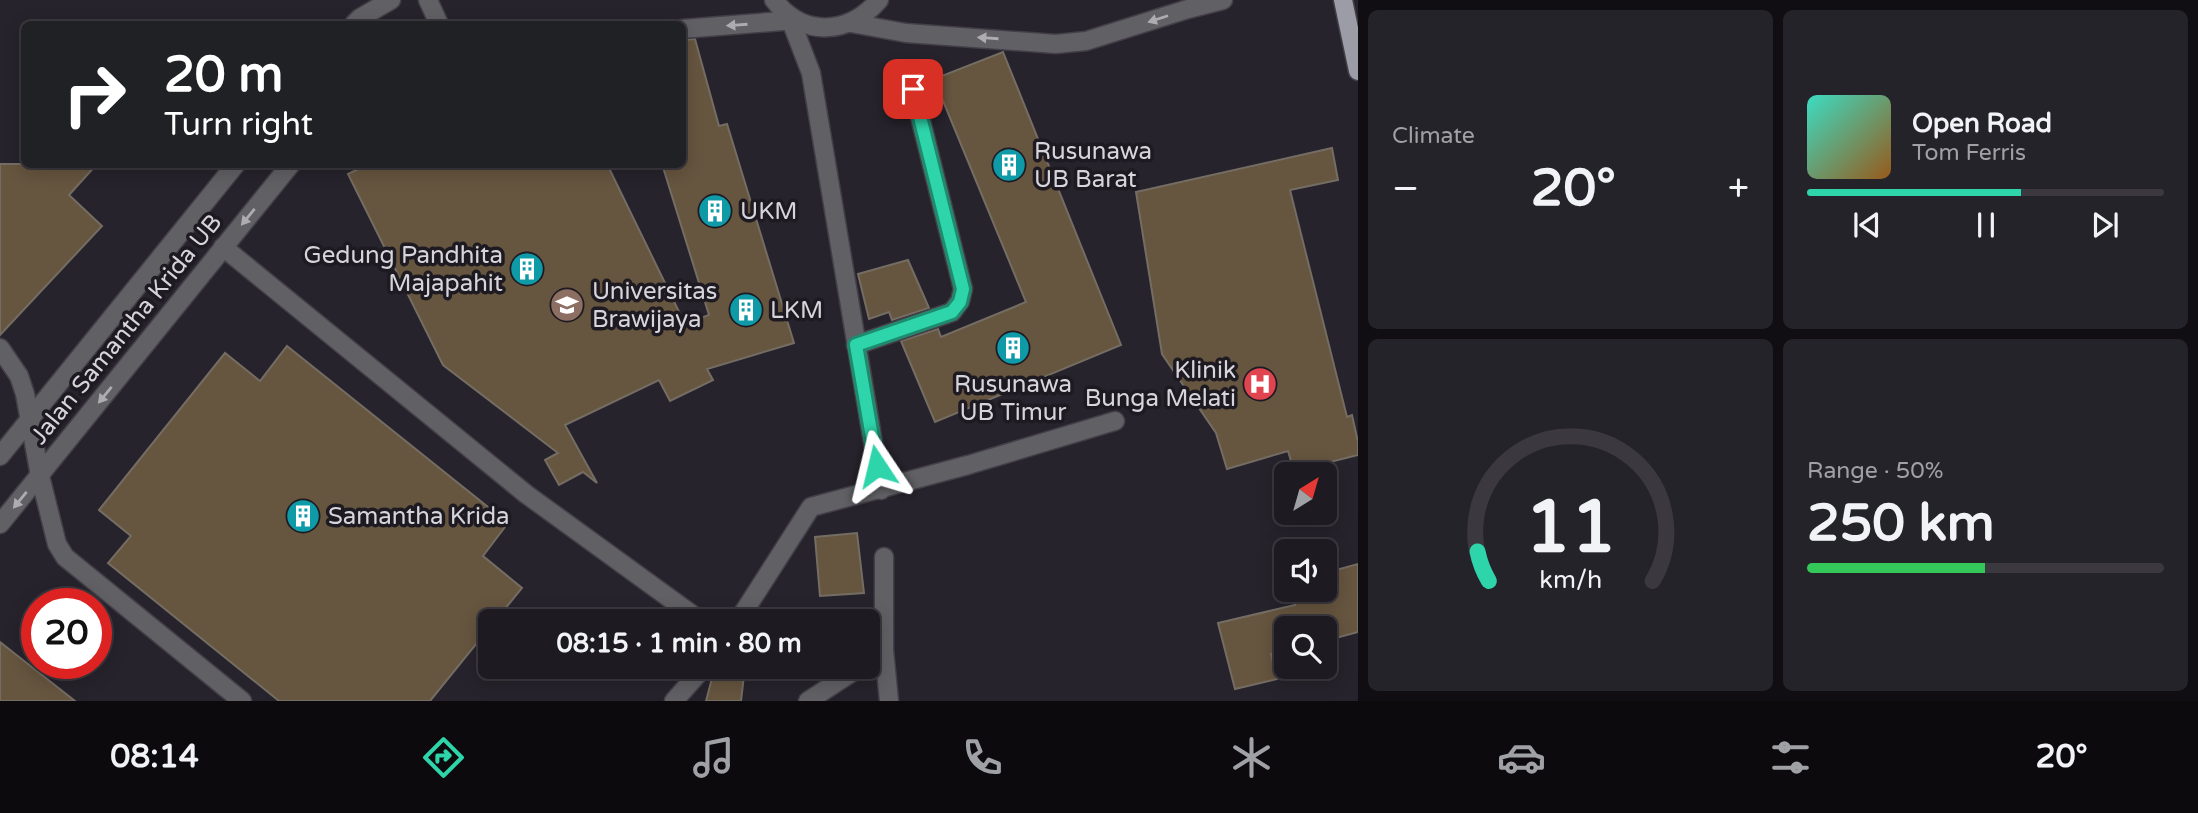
<!DOCTYPE html>
<html lang="en">
<head>
<meta charset="utf-8">
<style>
  :root { --surface:#1d1a21; --page:#25232a; --text:#f1f3f6; --muted:#a0a1a5; --line:#3b383f; --accent:#2ed4aa }
  body { margin:0; font-family:"Varela Round",sans-serif; background:var(--page); color:var(--text); height:100vh; display:flex; flex-direction:column; font-size:26px; white-space:nowrap }
  * { box-sizing:border-box; margin:0 }
  p { font-size:23px; color:var(--muted) }
  .icon { flex:none; width:38px; height:38px; fill:none; stroke:currentColor; stroke-width:2; stroke-linecap:round; stroke-linejoin:round }
  .map { position:relative; flex:1; overflow:hidden }
  .side { display:flex; flex-direction:column; gap:10px; padding:10px; background:#100e12; width:840px }
  .side>* { flex:none }
  .hud { position:absolute; left:21px; top:21px; width:665px; height:147px; border-radius:10px; box-shadow:0 4px 18px #0003,0 0 0 2px var(--line); background:#202124; color:#fff; overflow:hidden }
  .needle { width:46px; rotate:37deg }
  .controls { position:absolute; left:1274px; top:462px; display:grid; gap:14px }
  .controls a { display:grid; place-items:center; width:63px; height:63px; border-radius:10px; background:var(--surface); box-shadow:0 4px 18px #0003,0 0 0 2px var(--line); font-size:35px }
  .speed { position:absolute; left:21px; top:588px; display:flex; gap:14px; font-size:35px; font-weight:700; text-align:center }
  .speed>* { display:grid; place-content:center; width:91px; height:91px; border-radius:50%; background:var(--surface); box-shadow:0 4px 18px #0003,0 0 0 2px var(--line); line-height:1 }
  .speed .limit { border:10px solid #d22; background:#fff; color:#111 }
  .pin { position:absolute; display:grid; place-items:center; width:60px; height:60px; color:#fff; margin:-30px; border-radius:14px; box-shadow:0 4px 10px #0006 }
  .me { position:absolute; width:77px; margin:-38px; rotate:350deg; stroke-linejoin:round; filter:drop-shadow(0 0 5px #0008) }
  .turn { display:flex; align-items:center; gap:24px; height:147px; padding:0 28px; font-size:32px }
  .turn .icon { width:91px; height:91px; stroke-width:2.5 }
  .turn b { display:block; font-size:49px; line-height:60px }
  .big { font-size:52px; font-weight:800; line-height:1.1 }
  .side .card { flex:1; display:flex; flex-direction:column; justify-content:center; gap:10px; min-width:0; padding:0 24px; border-radius:10px; background:var(--page) }
  .side .dial { align-items:center; gap:0 }
  .dial svg { height:182px; overflow:visible; fill:none; stroke:var(--line); stroke-width:7; stroke-linecap:round; text-anchor:middle }
  .dial text { fill:var(--text); stroke:none }
  .song { display:flex; align-items:center; gap:21px }
  .cover { width:84px; height:84px; border-radius:10px; background:linear-gradient(135deg,hsl(170 70% 55%),hsl(30 70% 35%)) }
  .played { height:7px; border-radius:4px; background:linear-gradient(90deg,var(--accent) 60%,var(--line) 60%) }
  .keys { display:flex; justify-content:space-around; direction:ltr }
  .heat { display:flex; justify-content:space-between; align-items:center; font-size:38px; direction:ltr }
  .charge { height:10px; border-radius:5px; background:linear-gradient(90deg,#34c759 50%,var(--line) 0) }
  .side .tiles { flex:1; display:grid; gap:10px; grid-template-columns:repeat(2,1fr) }
  .trip { position:absolute; left:478px; top:609px; width:402px; height:70px; border-radius:10px; background:var(--surface); box-shadow:0 4px 18px #0003,0 0 0 2px var(--line); font-weight:800; line-height:70px; text-align:center }
  .dock { display:flex; height:112px; justify-content:space-around; align-items:center; background:#0c0a0d; color:var(--muted) }
  .dock .icon { width:49px; height:49px }
  .dock .active { color:var(--accent) }
  .dock b { font-size:32px; color:var(--text) }
  main { display:flex; flex:1; min-height:0 }
  .map>svg:first-child { display:block }
  .building { fill:#66553f; stroke:#746d63; stroke-width:2 }
  .lines { fill:none; stroke-linecap:round; stroke-linejoin:round }
  .minor-casing { stroke:#433f48; stroke-width:21 }
  .major-casing { stroke:#433f48; stroke-width:21 }
  .minor { stroke:#616165; stroke-width:18 }
  .major { stroke:#9c9ca6; stroke-width:18 }
  .oneway { fill:#aeacb2 }
  .route-casing { stroke:#1e8a6e; stroke-width:18 }
  .route { stroke:#2ed4aa; stroke-width:12 }
  .labels { text-anchor:middle; stroke-width:7; stroke-linejoin:round; paint-order:stroke }
  .poi-label { font-size:24px; fill:#d7d5db; stroke:#1e1a22; text-anchor:start }
  .street-label { font-size:24px; fill:#d7d5db; stroke:#1e1a22 }
</style>
</head>
<body>
<main>
<div class="map">
<svg width="1358" height="701" viewBox="0 0 1358 701">
  <rect width="100%" height="100%" fill="#27232c"/>
  <g class="building">
    <path d="M695,39L719,126L727,124L794,343L707,369L713,380L670,401L659,380L565,425L597,483L583,472L559,485L545,460L558,453L443,365L348,174L369,164H607L685,324L709,315L662,164H682V40Z"/>
    <path d="M1003,52L1121,345L935,422L901,341L938,329L941,337L1026,302L934,79Z"/>
    <path d="M1332,148L1338,180L1290,190L1347,417L1352,415L1358,442V455L1294,471L1288,451L1227,469L1216,433L1162,354L1136,192Z"/>
    <path d="M0,164H97L69,195L102,226L0,335Z"/>
    <path d="M908,260L929,308L892,320L889,312L869,319L858,274Z"/>
    <path d="M287,346L508,523L483,556L522,588L495,621H490V627L430,701H279L108,563L131,536L99,510L225,353L260,381Z"/>
    <path d="M857,533L864,593L820,596L815,537Z"/>
    <path d="M1358,564V632L1325,641V628H1286V650L1271,654L1277,679L1235,689L1218,623L1295,605L1291,590H1325V573Z"/>
    <path d="M0,642L75,701H0Z"/>
    <path d="M715,667H745L741,701H706Z"/>
  </g>
  <g class="lines">
    <g class="minor-casing">
      <g id="minor">
        <path d="M428,0L439,24"/>
        <path d="M774,0C803,38 849,35 879,0"/>
        <path d="M791,21L811,73L881,490"/>
        <path d="M851,23L906,33L1056,44L1086,41L1188,9L1223,0"/>
        <path d="M354,24L360,18L391,0"/>
        <path d="M682,29L795,20"/>
        <path d="M223,247L526,494L701,621"/>
        <path d="M856,345L952,312L960,301L963,289L913,89"/>
        <path d="M0,348L19,376L25,394L40,476L57,544L65,557L242,701"/>
        <path d="M0,456L236,164"/>
        <path d="M0,524L291,164"/>
        <path d="M884,557V650L889,701"/>
        <path d="M738,621L811,507L968,465L1115,421"/>
        <path d="M674,701L704,667"/>
        <path d="M808,701L860,667"/>
      </g>
    </g>
    <g class="major-casing">
      <path id="major" d="M1343,0L1358,71"/>
    </g>
    <use href="#minor" class="minor"/>
    <use href="#major" class="major"/>
  </g>
  <defs><path id="oneway-solid" d="M-6-.8H1V-3.2L6.5 0L1 3.2V.8H-6Z" transform="scale(1.75)"/></defs>
  <g class="oneway">
    <use href="#oneway-solid" transform="translate(1158 19) rotate(162)"/>
    <use href="#oneway-solid" transform="translate(737 25) rotate(176)"/>
    <use href="#oneway-solid" transform="translate(988 38) rotate(-176)"/>
    <use href="#oneway-solid" transform="translate(248 217) rotate(129)"/>
    <use href="#oneway-solid" transform="translate(105 395) rotate(129)"/>
    <use href="#oneway-solid" transform="translate(20 500) rotate(129)"/>
  </g>
  <g class="lines">
    <g class="route-casing">
      <path id="route" d="M877,466L856,345L952,312L960,302L963,289L913,89"/>
    </g>
    <use href="#route" class="route"/>
  </g>
  <defs>
    <g id="building-disc" transform="scale(1.75)"><circle r="9.5" fill="#0f9aa8" stroke="#1e1a22"/><path d="M-4-6H4V6H1V3H-1V6H-4ZM-2.5-4.3h1.7v1.8h-1.7ZM.8-4.3h1.7v1.8H.8ZM-2.5-1h1.7V.8h-1.7ZM.8-1h1.7V.8H.8Z" fill="#fff"/></g>
    <g id="university-disc" transform="scale(1.75)"><circle r="9.5" fill="#8d6e63" stroke="#1e1a22"/><path d="M0-5L7-2L0 1L-7-2ZM-4 1L0 2.5L4 1V4Q0 6-4 4Z" fill="#fff"/></g>
    <g id="hospital-disc" transform="scale(1.75)"><circle r="9.5" fill="#e0444e" stroke="#1e1a22"/><path d="M-5-5h3v3.5h4V-5h3V5h-3V1.5h-4V5h-3Z" fill="#fff"/></g>
  </defs>
  <g fill-rule="evenodd">
    <use href="#building-disc" x="1009" y="165"/>
    <use href="#building-disc" x="715" y="211"/>
    <use href="#building-disc" x="527" y="269"/>
    <use href="#university-disc" x="567" y="305"/>
    <use href="#building-disc" x="746" y="310"/>
    <use href="#building-disc" x="1013" y="348"/>
    <use href="#hospital-disc" x="1260" y="384"/>
    <use href="#building-disc" x="303" y="516"/>
  </g>
  <g class="labels">
    <g class="poi-label">
      <text x="1034" y="159">Rusunawa<tspan x="1034" dy="28">UB Barat</tspan></text>
      <text x="740" y="219">UKM</text>
      <text x="503" y="263" text-anchor="end">Gedung Pandhita<tspan x="503" dy="28">Majapahit</tspan></text>
      <text x="592" y="299">Universitas<tspan x="592" dy="28">Brawijaya</tspan></text>
      <text x="770" y="318">LKM</text>
      <text x="1236" y="378" text-anchor="end">Klinik<tspan x="1236" dy="28">Bunga Melati</tspan></text>
      <text x="1013" y="392" text-anchor="middle">Rusunawa<tspan x="1013" dy="28">UB Timur</tspan></text>
      <text x="328" y="524">Samantha Krida</text>
    </g>
    <g class="street-label">
      <text transform="translate(126 329) rotate(-51)" y="8">Jalan Samantha Krida UB</text>
    </g>
  </g>
</svg>
<div class="controls">
<a><svg class="needle" viewBox="-14 -14 28 28"><path d="M0-13l5 13h-10z" fill="#e53935"/><path d="M0 13l5-13h-10z" fill="#a0a1a5"/></svg></a>
<a><svg class="icon" aria-label="sound" viewBox="0 0 24 24"><path d="M4 9h4l5-4v14l-5-4H4zM17 9q2 3 0 6"/></svg></a>
<a><svg class="icon" aria-label="search" viewBox="0 0 24 24"><circle cx="10" cy="10" r="6"/><path d="M15 15l6 6"/></svg></a>
</div>
<div class="speed"><div class="limit">20</div></div>
<div class="pin" style="left:913px;top:89px;background:#d93025"><svg class="icon" aria-label="arrive" viewBox="0 0 24 24"><path d="M6 21V4h12l-3 4 3 4H6"/></svg></div>
<svg class="me" style="left:877px;top:466px" viewBox="-20 -20 40 40"><path d="M0-17L14 15 0 8-14 15z" fill="#2ed4aa" stroke="#fff" stroke-width="4"/></svg>
<div class="trip">08:15 · 1 min · 80 m</div>
<div class="hud">
<div class="turn"><svg class="icon" aria-label="right" viewBox="0 0 24 24"><path d="M7 20v-9h11M14 6l5 5-5 5"/></svg><div><b>20 m</b>Turn right</div></div>
</div>
</div>
<section class="side">
<div class="tiles">
<div class="card"><p>Climate</p>
<div class="heat"><a>−</a><b class="big">20°</b><a>+</a></div>
</div>
<div class="card">
<div class="song"><i class="cover"></i><div><b>Open Road</b><p>Tom Ferris</p></div></div>
<div class="played"></div>
<div class="keys"><svg class="icon" aria-label="previous" viewBox="0 0 24 24"><path d="M18 5L8 12l10 7zM5 5v14"/></svg><svg class="icon" aria-label="pause" viewBox="0 0 24 24"><path d="M8 5v14M16 5v14"/></svg><svg class="icon" aria-label="next" viewBox="0 0 24 24"><path d="M6 5l10 7-10 7zM19 5v14"/></svg></div>
</div>
<div class="card dial"><svg viewBox="0 0 100 80">
<path d="M14 69A42 42 0 1 1 86 69"/>
<path d="M14 69A42 42 0 0 1 9 56" stroke="#2ed4aa"/>
<text x="50" y="56" font-size="32" font-weight="700">11</text>
<text x="50" y="72" font-size="11">km/h</text>
</svg></div>
<div class="card"><p>Range · 50%</p><b class="big">250 km</b><div class="charge"></div></div>
</div>
</section>
</main>
<nav class="dock">
<b>08:14</b>
<svg class="icon active" aria-label="directions" viewBox="0 0 24 24"><path d="M12 3l9 9-9 9-9-9zM9 14v-3h6M13 9l2 2-2 2"/></svg>
<svg class="icon" aria-label="music" viewBox="0 0 24 24"><path d="M9 18V5l10-2v13"/><circle cx="6" cy="18" r="3"/><circle cx="16" cy="16" r="3"/></svg>
<svg class="icon" aria-label="phone" viewBox="0 0 24 24"><path d="M5 4h4l2 5-3 2q2 4 5 5l2-3 5 2v4C11 20 4 13 5 4z"/></svg>
<svg class="icon" aria-label="climate" viewBox="0 0 24 24"><path d="M12 3v18M4 7l16 10M4 17L20 7"/></svg>
<svg class="icon" aria-label="car" viewBox="0 0 24 24"><path d="M5 17H2v-5l4-1 3-4h7l3 4 3 1v5h-3M9 17h6M6 11h13"/><circle cx="7" cy="17" r="2"/><circle cx="17" cy="17" r="2"/></svg>
<svg class="icon" aria-label="filters" viewBox="0 0 24 24"><path d="M4 7h16M4 17h16"/><circle cx="9" cy="7" r="2"/><circle cx="15" cy="17" r="2"/></svg>
<b>20°</b>
</nav>
</body>
</html>
